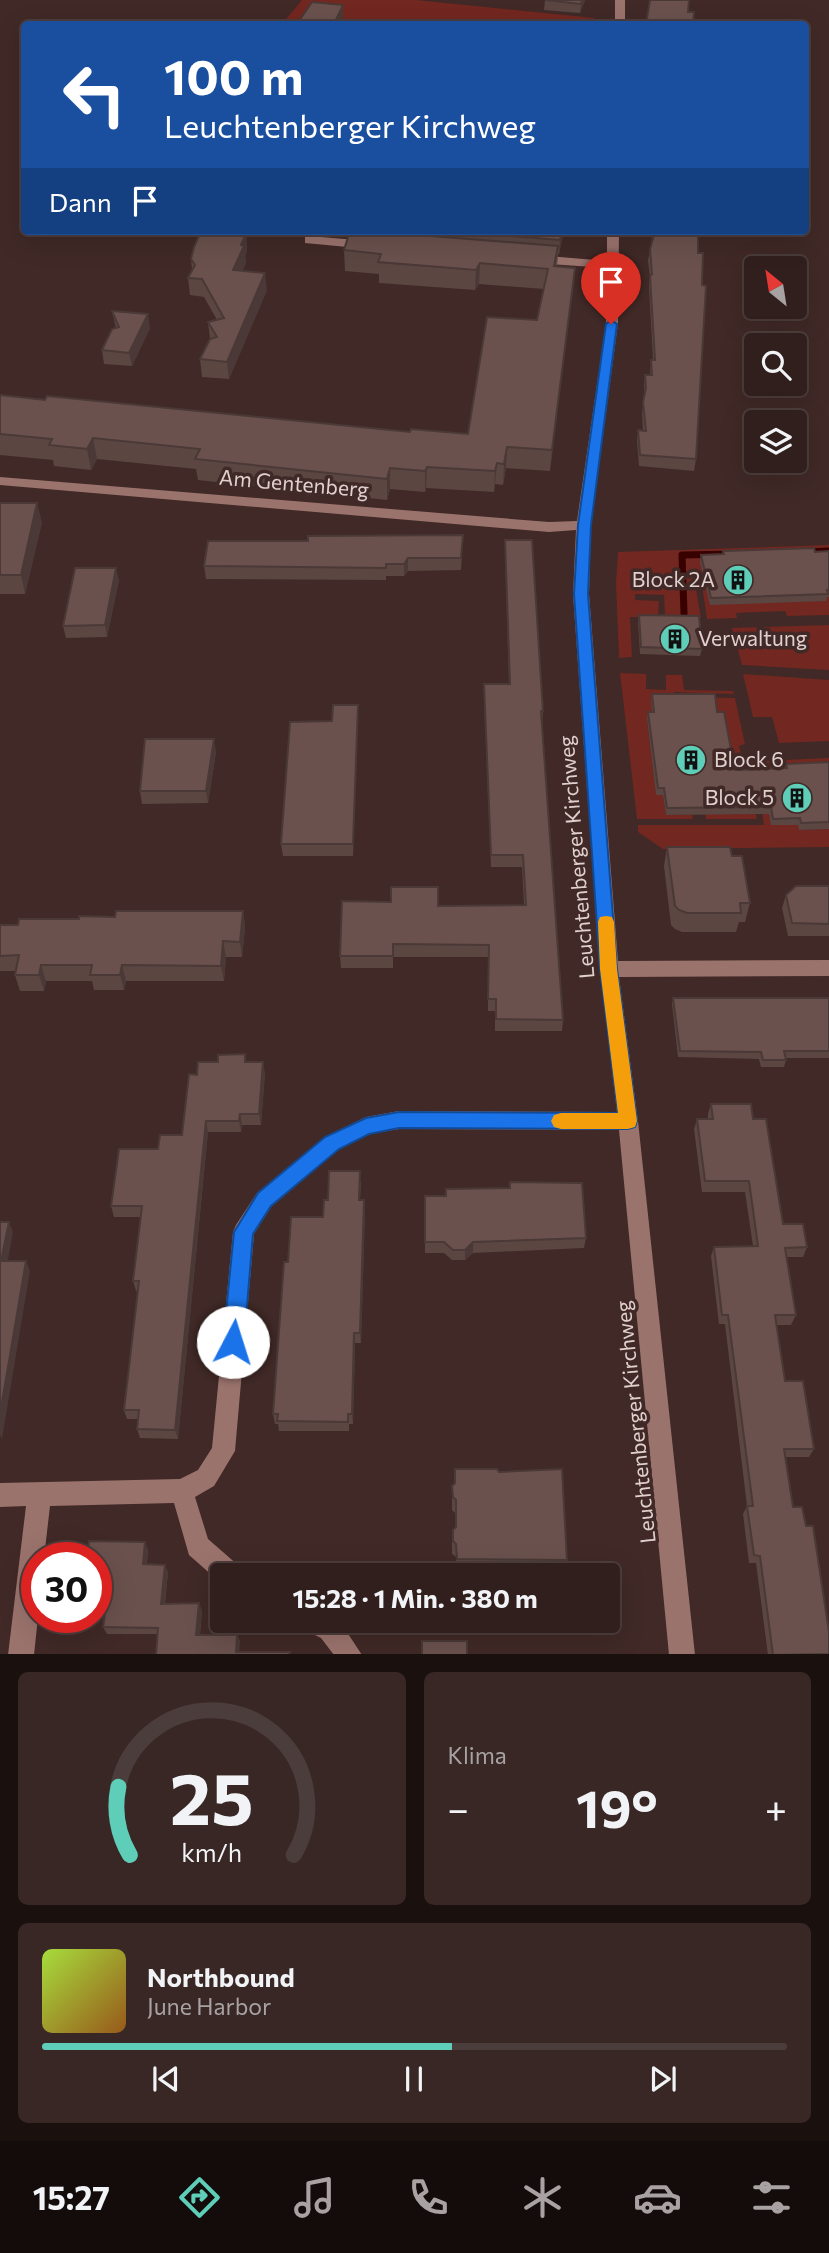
<!DOCTYPE html>
<html lang="de">
<head>
<meta charset="utf-8">
<style>
  :root { --surface:#301f1c; --page:#382725; --text:#f1f3f6; --muted:#a8a2a3; --line:#4b3d3b; --accent:#5eceb8 }
  body { margin:0; font-family:Commissioner,sans-serif; background:var(--page); color:var(--text); height:100vh; display:flex; flex-direction:column; font-size:26px; white-space:nowrap }
  * { box-sizing:border-box; margin:0 }
  p { font-size:23px; color:var(--muted) }
  .icon { flex:none; width:38px; height:38px; fill:none; stroke:currentColor; stroke-width:2; stroke-linecap:round; stroke-linejoin:round }
  .map { position:relative; height:1654px; overflow:hidden }
  .sheet { display:flex; flex-direction:column; gap:18px; padding:18px; background:#1a110f; flex:1 }
  .sheet>* { flex:none }
  .hud { position:absolute; left:21px; top:21px; width:788px; height:214px; border-radius:7px; box-shadow:0 7px 28px #0002,0 0 0 2px var(--line); background:#1a4fa0; color:#fff; overflow:hidden }
  .needle { width:46px; rotate:330deg }
  .fabs { position:absolute; left:744px; top:256px; display:grid; gap:14px }
  .fabs a { display:grid; place-items:center; width:63px; height:63px; border-radius:7px; background:var(--surface); box-shadow:0 7px 28px #0002,0 0 0 2px var(--line); font-size:35px }
  .speed { position:absolute; left:21px; top:1542px; display:flex; gap:14px; font-size:35px; font-weight:700; text-align:center }
  .speed>* { display:grid; place-content:center; width:91px; height:91px; border-radius:50%; background:var(--surface); box-shadow:0 7px 28px #0002,0 0 0 2px var(--line); line-height:1 }
  .speed .limit { border:10px solid #d22; background:#fff; color:#111 }
  .pin { position:absolute; display:grid; place-items:center; width:60px; height:60px; color:#fff; margin:-72px -30px; border-radius:50% 50% 50% 0; rotate:-45deg; box-shadow:0 0 7px #0007 }
  .pin .icon { rotate:45deg }
  .me { position:absolute; width:77px; margin:-38px; rotate:5deg; stroke-linejoin:round; filter:drop-shadow(0 0 5px #0008) }
  .turn { display:flex; align-items:center; gap:24px; height:147px; padding:0 28px; font-size:32px }
  .turn .icon { width:91px; height:91px; stroke-width:2.5 }
  .turn b { display:block; font-size:49px; line-height:60px }
  .then { display:flex; align-items:center; height:66px; padding:0 28px; background:#0003; gap:14px; font-size:26px }
  .big { font-size:52px; font-weight:700; line-height:1.1 }
  .sheet .tile { flex:1; display:flex; flex-direction:column; justify-content:center; gap:10px; min-width:0; padding:0 24px; border-radius:10px; background:var(--page) }
  .sheet .dial { align-items:center; gap:0 }
  .dial svg { height:182px; overflow:visible; fill:none; stroke:var(--line); stroke-width:7; stroke-linecap:round; text-anchor:middle }
  .dial text { fill:var(--text); stroke:none }
  .song { display:flex; align-items:center; gap:21px }
  .cover { width:84px; height:84px; border-radius:10px; background:linear-gradient(135deg,hsl(80 70% 55%),hsl(30 70% 35%)) }
  .played { height:7px; border-radius:4px; background:linear-gradient(90deg,var(--accent) 55%,var(--line) 55%) }
  .keys { display:flex; justify-content:space-around; direction:ltr }
  .heat { display:flex; justify-content:space-between; align-items:center; font-size:38px; direction:ltr }
  .sheet .tiles { flex:1; display:grid; gap:18px; grid-template-columns:1fr 1fr }
  .tile:last-child { grid-column:span 2 }
  .trip { position:absolute; left:210px; top:1563px; width:410px; height:70px; border-radius:7px; background:var(--surface); box-shadow:0 7px 28px #0002,0 0 0 2px var(--line); font-weight:700; line-height:70px; text-align:center }
  .tab-bar { display:flex; height:112px; justify-content:space-around; align-items:center; background:#130c0b; color:var(--muted) }
  .tab-bar .icon { width:49px; height:49px }
  .tab-bar .on { color:var(--accent) }
  .tab-bar b { font-size:32px; color:var(--text) }
  .map>svg:first-child { display:block }
  .green { fill:#722720 }
  .lines { fill:none; stroke-linecap:round; stroke-linejoin:round }
  .stream { stroke:#390000; stroke-width:7 }
  .minor { fill:#9b736d; fill-rule:evenodd }
  .wall { fill:#5b4642 }
  .shaded-wall { fill:#4a3936 }
  .building { fill:#6a514d; stroke:#4a3936; stroke-width:2 }
  .route { fill:#1a73e8; stroke:#114b97; stroke-width:2 }
  .slow { fill:#f59e0b }
  .labels { text-anchor:middle; stroke-width:7; stroke-linejoin:round; paint-order:stroke }
  .street-label { font-size:21px; fill:#e0d0ce; stroke:#402926 }
  .poi-label { font-size:21px; fill:#e0d0ce; stroke:#402926; text-anchor:end }
</style>
</head>
<body>
<div class="map">
<svg width="829" height="1655" viewBox="0 0 829 1655">
  <rect width="100%" height="100%" fill="#402926"/>
  <g class="green">
    <path d="M302,0H416L594,18L593,24H282Z"/>
    <path d="M829,545V559L694,578L701,618L665,617L664,595L635,594V600L659,601L658,617H630L632,657L619,658L616,583L618,552Z"/>
    <path d="M702,585L829,597V615L787,616L785,611L736,613L737,618L707,619Z"/>
    <path d="M829,625V670L742,665L732,628Z"/>
    <path d="M620,673L646,674V689L666,690V675H682L684,690L733,691L734,694L674,692L676,702L653,719L647,720L656,794L663,795L666,815H692L693,819H637Z"/>
    <path d="M743,674L829,680V741L779,743L772,717H753Z"/>
    <path d="M688,697L735,698L745,744L739,746L757,819H706Z"/>
    <path d="M749,755H760L762,761L829,758V769L759,796Z"/>
    <path d="M761,806H767L772,825H798L800,830L829,829V847L663,849L638,832V825H764Z"/>
  </g>
  <g class="lines">
    <g class="stream">
      <path d="M804,552L829,551"/>
      <path d="M684,613L682,555L734,554"/>
    </g>
    <g class="minor">
      <rect x="615" y="0" width="10" height="24"/>
      <path d="M607,231H619L618,323L591,525L589,594L618,961L829,960V976L619,977L638,1121L695,1655H669L619,1130L399,1129L369,1134L339,1149L271,1207L254,1234L235,1451L214,1486L195,1497L208,1539L239,1566L242,1575H222V1584L189,1555L174,1503L50,1506L44,1558H37L38,1617L34,1655H8L26,1506L0,1507V1483L180,1479L198,1470L212,1448L233,1232L236,1225L257,1193L325,1137L366,1117L399,1111L617,1112L600,969L573,594L576,530L549,532L0,485V477L549,522L577,521L606,323V268L536,263L530,259L536,255L607,261Z"/>
      <path d="M309,236L369,241L375,245L369,249L305,243V237Z"/>
      <path d="M300,1620H339L362,1655H334L321,1638L303,1629Z"/>
    </g>
  </g>
  <g class="wall">
    <path d="M545,0H585L580,13L544,10Z"/>
    <path d="M350,231H564L559,254H558L557,267L575,268L550,471L506,468L503,485L495,484L494,492L426,488L425,492L390,489L387,500L198,480L196,469L97,459L91,470L54,466L53,460L0,455V395L410,432L468,434L537,320L544,289L479,284L475,290L379,283V274L345,271L344,250Z"/>
    <path d="M651,231H698V253L702,285L696,459L694,471L639,466L637,441L638,430L643,431L642,413L645,396L644,386L645,375H650L651,360H653L649,287L650,276L648,260L652,242Z"/>
    <path d="M246,234L247,251L245,256L246,263L242,271L267,290L229,379L202,377L200,359L210,339L208,322L217,320L204,297L190,295L188,278L192,270L191,259Z"/>
    <path d="M112,311L150,328L132,366L104,364L102,350L116,328Z"/>
    <path d="M0,503L42,522L25,594H0Z"/>
    <path d="M463,535L461,570L408,571L404,576H386V580L206,579L204,566L308,541Z"/>
    <path d="M505,540L543,711L542,724L563,1020L562,1031H495V1011H488V957H393V968H341L340,956L438,906L524,905L522,867H491L484,697V684H509L505,553Z"/>
    <path d="M723,551H829V597H827L826,601L710,605L700,562L701,555L722,554Z"/>
    <path d="M119,580L107,637L66,638L63,626Z"/>
    <path d="M639,615L702,649L700,656L640,654L638,622Z"/>
    <path d="M652,694L717,712L735,770L785,768L786,764L829,762V829L799,830L798,825H771L769,814L666,815L663,795H656L647,719L648,712H652L651,701Z"/>
    <path d="M358,705L353,856H283L281,844L332,721Z"/>
    <path d="M216,752L208,803L142,804L140,791Z"/>
    <path d="M667,847L732,856L750,903L745,922H739L736,932H682L675,929L671,925L664,866Z"/>
    <path d="M829,886V936H788L782,908L786,895Z"/>
    <path d="M243,911L245,927L242,957H226L224,981H126L124,990H94L92,981H46L44,991H20L15,975L16,971H0V925H18L115,917Z"/>
    <path d="M673,998H829V1058H785L786,1060L784,1067H761L759,1059L678,1057L672,1004Z"/>
    <path d="M246,1062L265,1073L261,1125H242L241,1132H208L178,1439L140,1438L137,1429L138,1419H127L124,1410L138,1291H136L133,1281L141,1217H114L111,1206L158,1149L182,1135Z"/>
    <path d="M711,1104L753,1119L783,1224L807,1247L803,1257H787L796,1315L791,1325H776L785,1381L814,1449L809,1457H786L793,1507L829,1655H768L756,1563H749L743,1514L747,1506L725,1324H719L711,1256L714,1247L753,1246L745,1192H702L694,1129L697,1119H708V1114Z"/>
    <path d="M361,1182L360,1200L365,1211L361,1343H355L353,1424H349V1431H279L278,1424H275L273,1414L288,1262L323,1217L328,1200Z"/>
    <path d="M510,1182L586,1238L584,1248L473,1253L465,1260H452L444,1253H425V1196H446L509,1188Z"/>
    <path d="M455,1469L567,1560L564,1572L456,1571V1557L452,1554V1543L453,1530L455,1528V1513L452,1510V1486L455,1484Z"/>
    <path d="M148,1549L147,1564L168,1572L165,1604L202,1610L200,1635H237L240,1641L156,1655L158,1634H107L103,1627L106,1607H96V1558Z"/>
  </g>
  <g class="shaded-wall">
    <path d="M582,0H585L580,13L581,4Z"/>
    <path d="M343,5V18L340,24H334Z"/>
    <path d="M562,231H564L559,254L560,240Z"/>
    <path d="M246,234L247,251L245,256L246,263L235,287L233,270L241,245Z"/>
    <path d="M480,263L479,284L475,290L476,270Z"/>
    <path d="M575,268L573,289L550,471L552,450Z"/>
    <path d="M265,273L267,290L229,379L227,362Z"/>
    <path d="M148,314L150,328L132,366L129,353Z"/>
    <path d="M93,438L97,459L91,470L87,449Z"/>
    <path d="M507,447L506,468L503,485L504,464Z"/>
    <path d="M497,463L495,484L494,492L495,471Z"/>
    <path d="M427,467L426,488L425,492V471Z"/>
    <path d="M390,468V489L387,500V479Z"/>
    <path d="M37,503L42,522L25,594L21,575Z"/>
    <path d="M408,558V571L404,576V564Z"/>
    <path d="M116,568L119,580L107,637L105,625Z"/>
    <path d="M358,705V718L353,856V844Z"/>
    <path d="M214,739L216,752L208,803L206,791Z"/>
    <path d="M243,911L245,927L242,957L240,942Z"/>
    <path d="M223,941L226,957L224,981L221,966Z"/>
    <path d="M41,965L46,981L44,991L39,975Z"/>
    <path d="M122,965L126,981L124,990L120,975Z"/>
    <path d="M263,1062L265,1073L261,1125L259,1114Z"/>
    <path d="M240,1114L242,1125L241,1132L239,1121Z"/>
    <path d="M206,1121L208,1132L178,1439L175,1430Z"/>
    <path d="M364,1200L365,1211L361,1343L360,1333Z"/>
    <path d="M9,1222L13,1232L6,1271L1,1261Z"/>
    <path d="M473,1242V1253L465,1260V1250Z"/>
    <path d="M26,1261L30,1271L2,1439L0,1435V1414Z"/>
    <path d="M354,1333L355,1343L353,1424L352,1414Z"/>
    <path d="M145,1542L148,1549L146,1572L143,1564Z"/>
    <path d="M165,1565L168,1572L164,1611L161,1604Z"/>
    <path d="M199,1603L202,1610L199,1642L196,1635Z"/>
    <path d="M237,1635L240,1641L239,1655L236,1652Z"/>
  </g>
  <g class="building">
    <path d="M545,0H582L581,4Z"/>
    <path d="M650,0H689L688,12H694L693,24H646Z"/>
    <path d="M312,2L343,5L334,24H297Z"/>
    <path d="M201,231L246,234L241,245L244,246L233,270L265,273L227,362L200,359L210,339L217,337L208,322L224,318L202,279L188,278L195,265L191,259L194,247Z"/>
    <path d="M350,231H366L558,246L554,266L575,268L552,450L507,447L504,464L497,463L495,471L427,467L425,471L390,468L387,479L195,459L200,449L93,438L87,449L49,445L52,439L0,434V395L45,400L47,396L410,432L411,429L468,434L487,317L537,320L548,269L480,263L476,270L378,262L381,254L344,250Z"/>
    <path d="M451,231H562L560,240Z"/>
    <path d="M653,231H698V253H703L702,285L706,286L696,459L640,455L638,430L646,431L643,402L646,388L645,375H652L651,360H655L650,276L652,274L650,249L654,235Z"/>
    <path d="M112,311L148,314L129,353L102,350L112,329L119,327Z"/>
    <path d="M0,503H37L21,575H0Z"/>
    <path d="M463,535L461,558H408L404,564H386V568L204,566L208,541H308V536Z"/>
    <path d="M505,540H532L543,711H541L563,1020L496,1019V999H488L489,945L393,944V956H340L342,901L391,902V887H438V906L526,905L523,855H491L484,684H510Z"/>
    <path d="M814,548L815,552L829,551V590H827L828,594L711,598L701,555L724,554L723,551Z"/>
    <path d="M75,568H116L105,625L63,626Z"/>
    <path d="M639,615L699,616L702,649L641,647Z"/>
    <path d="M652,694H715L717,712H724L735,770L787,768L786,764L829,762V822L801,823L800,818L773,819L771,807L667,808L664,788H658L648,712H654Z"/>
    <path d="M333,705H358L353,844H281L290,722L332,721Z"/>
    <path d="M145,739H214L206,791H140Z"/>
    <path d="M667,847H730L732,856H742L750,903H740L741,913H687L679,910L675,906Z"/>
    <path d="M796,886H829V924L792,923L786,895Z"/>
    <path d="M116,911H243L240,942L223,941L221,966L122,965L120,975H90L92,965H41L39,975H15L19,955L0,956V925H18L19,919H79V916L115,917Z"/>
    <path d="M673,998H829V1051H784L786,1060H763L761,1052L680,1051Z"/>
    <path d="M245,1054V1062H263L259,1114H240L239,1121H206L175,1430L137,1429L139,1410H124L139,1281H133L142,1206H111L119,1149H158L160,1135H182L189,1074L197,1075L198,1062H218V1055Z"/>
    <path d="M711,1104H751L753,1119H766L783,1224H803L807,1247L785,1248L796,1315H775L785,1381H803L814,1449H784L793,1507H802L806,1526H813L829,1632V1654L773,1655L760,1556L754,1555L747,1506H753L728,1315H722L714,1247L758,1246L749,1181H705L697,1119H713Z"/>
    <path d="M329,1171H360L359,1200H364L360,1333H354L352,1414H348V1422L277,1421L278,1414H273L284,1262H288L291,1217H323L324,1200H328Z"/>
    <path d="M510,1182L582,1183L586,1238L473,1242L465,1250H453L444,1242H425V1196H446V1189L510,1188Z"/>
    <path d="M0,1222H9L1,1261H26L0,1414Z"/>
    <path d="M455,1469H497L499,1472L562,1469L567,1560L457,1559L456,1544L453,1541V1530L456,1527V1500L453,1497L452,1486L455,1483Z"/>
    <path d="M89,1541L145,1542L143,1564L165,1565L161,1604L199,1603L196,1635H237L236,1652H290L289,1655H156L158,1628L103,1627L107,1600H96V1558H87Z"/>
    <rect x="422" y="1641" width="45" height="14"/>
  </g>
  <path class="route" d="M611,320L617,324L591,525L588,594L617,969L637,1121L635,1127L628,1129L399,1128L369,1134L339,1149L271,1206L253,1234L244,1342L241,1349L233,1352L226,1349L223,1342L234,1232L258,1193L325,1137L366,1118L399,1112L618,1113L600,969L574,594L578,525L606,324Z"/>
  <path class="slow" d="M606,916L612,917L614,922L617,969L637,1121L635,1127L628,1129H561L554,1127L551,1121L554,1115L561,1113H618L600,969L598,922L600,917Z"/>
  <defs>
    <g id="building-disc" transform="scale(1.575)"><circle r="9.5" fill="#5eceb8" stroke="#402926"/><path d="M-4-6H4V6H1V3H-1V6H-4ZM-2.5-4.3h1.7v1.8h-1.7ZM.8-4.3h1.7v1.8H.8ZM-2.5-1h1.7V.8h-1.7ZM.8-1h1.7V.8H.8Z" fill="#111"/></g>
  </defs>
  <g fill-rule="evenodd">
    <use href="#building-disc" x="738" y="580"/>
    <use href="#building-disc" x="675" y="639"/>
    <use href="#building-disc" x="691" y="760"/>
    <use href="#building-disc" x="797" y="798"/>
  </g>
  <g class="labels">
    <g class="street-label">
      <text transform="translate(294 484) rotate(5)" y="7">Am Gentenberg</text>
      <text transform="translate(577 857) rotate(-95)" y="7">Leuchtenberger Kirchweg</text>
      <text transform="translate(636 1422) rotate(-96)" y="7">Leuchtenberger Kirchweg</text>
    </g>
    <g class="poi-label">
      <text x="715" y="587">Block 2A</text>
      <text x="698" y="646" text-anchor="start">Verwaltung</text>
      <text x="714" y="767" text-anchor="start">Block 6</text>
      <text x="774" y="805">Block 5</text>
    </g>
  </g>
</svg>
<div class="fabs">
<a><svg class="needle" viewBox="-14 -14 28 28"><path d="M0-13l5 13h-10z" fill="#e53935"/><path d="M0 13l5-13h-10z" fill="#a8a2a3"/></svg></a>
<a><svg class="icon" aria-label="search" viewBox="0 0 24 24"><circle cx="10" cy="10" r="6"/><path d="M15 15l6 6"/></svg></a>
<a><svg class="icon" aria-label="layers" viewBox="0 0 24 24"><path d="M12 4l9 5-9 5-9-5zM3 14l9 5 9-5"/></svg></a>
</div>
<div class="speed"><div class="limit">30</div></div>
<div class="pin" style="left:611px;top:324px;background:#d93025"><svg class="icon" aria-label="arrive" viewBox="0 0 24 24"><path d="M6 21V4h12l-3 4 3 4H6"/></svg></div>
<svg class="me" style="left:233px;top:1342px" viewBox="-20 -20 40 40"><circle r="19" fill="#fff"/><path d="M0-13L10 11 0 6-10 11z" fill="#1a73e8"/></svg>
<div class="trip">15:28 · 1 Min. · 380 m</div>
<div class="hud">
<div class="turn"><svg class="icon" aria-label="left" viewBox="0 0 24 24"><path d="M17 20v-9H6M10 6l-5 5 5 5"/></svg><div><b>100 m</b>Leuchtenberger Kirchweg</div></div>
<div class="then">Dann<svg class="icon" aria-label="arrive" viewBox="0 0 24 24"><path d="M6 21V4h12l-3 4 3 4H6"/></svg></div>
</div>
</div>
<section class="sheet">
<div class="tiles">
<div class="tile dial"><svg viewBox="0 0 100 80">
<path d="M14 69A42 42 0 1 1 86 69"/>
<path d="M14 69A42 42 0 0 1 9 39" stroke="#5eceb8"/>
<text x="50" y="56" font-size="32" font-weight="700">25</text>
<text x="50" y="72" font-size="11">km/h</text>
</svg></div>
<div class="tile"><p>Klima</p>
<div class="heat"><a>−</a><b class="big">19°</b><a>+</a></div>
</div>
<div class="tile">
<div class="song"><i class="cover"></i><div><b>Northbound</b><p>June Harbor</p></div></div>
<div class="played"></div>
<div class="keys"><svg class="icon" aria-label="previous" viewBox="0 0 24 24"><path d="M18 5L8 12l10 7zM5 5v14"/></svg><svg class="icon" aria-label="pause" viewBox="0 0 24 24"><path d="M8 5v14M16 5v14"/></svg><svg class="icon" aria-label="next" viewBox="0 0 24 24"><path d="M6 5l10 7-10 7zM19 5v14"/></svg></div>
</div>
</div>
</section>
<nav class="tab-bar">
<b>15:27</b>
<svg class="icon on" aria-label="directions" viewBox="0 0 24 24"><path d="M12 3l9 9-9 9-9-9zM9 14v-3h6M13 9l2 2-2 2"/></svg>
<svg class="icon" aria-label="music" viewBox="0 0 24 24"><path d="M9 18V5l10-2v13"/><circle cx="6" cy="18" r="3"/><circle cx="16" cy="16" r="3"/></svg>
<svg class="icon" aria-label="phone" viewBox="0 0 24 24"><path d="M5 4h4l2 5-3 2q2 4 5 5l2-3 5 2v4C11 20 4 13 5 4z"/></svg>
<svg class="icon" aria-label="climate" viewBox="0 0 24 24"><path d="M12 3v18M4 7l16 10M4 17L20 7"/></svg>
<svg class="icon" aria-label="car" viewBox="0 0 24 24"><path d="M5 17H2v-5l4-1 3-4h7l3 4 3 1v5h-3M9 17h6M6 11h13"/><circle cx="7" cy="17" r="2"/><circle cx="17" cy="17" r="2"/></svg>
<svg class="icon" aria-label="filters" viewBox="0 0 24 24"><path d="M4 7h16M4 17h16"/><circle cx="9" cy="7" r="2"/><circle cx="15" cy="17" r="2"/></svg>
</nav>
</body>
</html>
